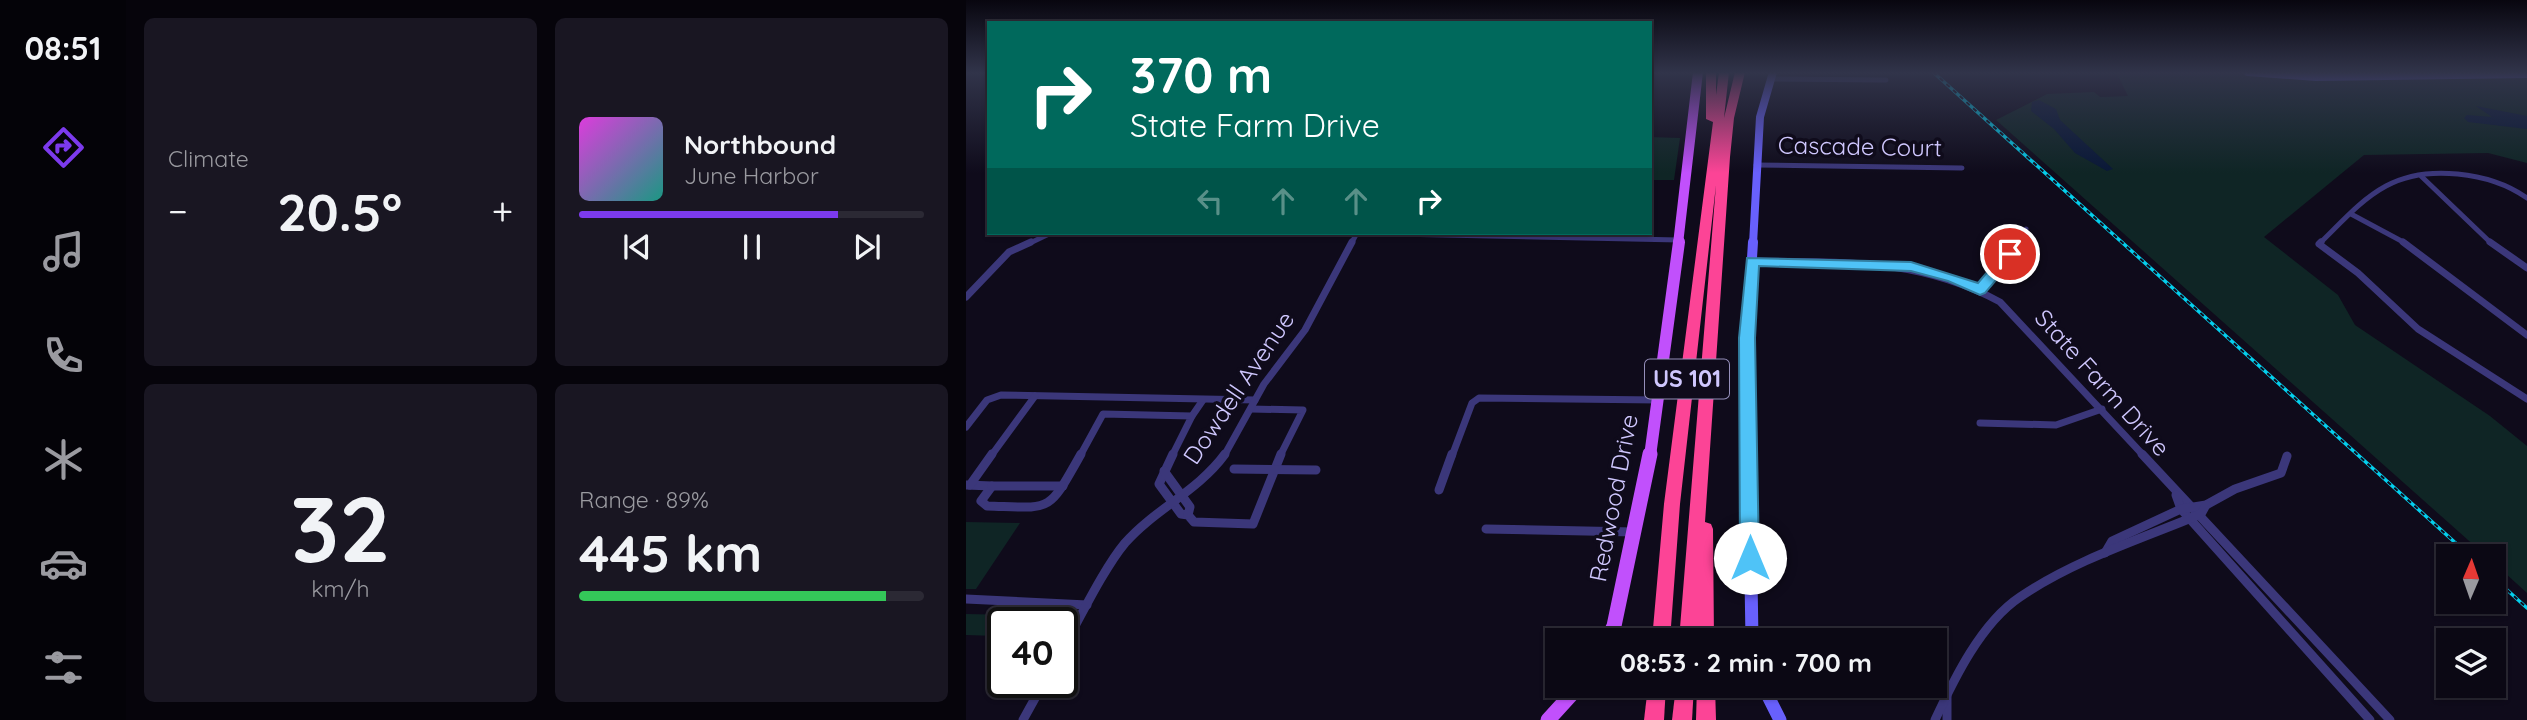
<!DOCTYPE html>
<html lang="en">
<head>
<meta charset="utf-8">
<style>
  :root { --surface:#0b0814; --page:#191622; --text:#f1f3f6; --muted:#9a9aa0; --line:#2b2934; --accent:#7c3aed }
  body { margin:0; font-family:Quicksand,sans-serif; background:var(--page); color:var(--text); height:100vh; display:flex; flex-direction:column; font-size:26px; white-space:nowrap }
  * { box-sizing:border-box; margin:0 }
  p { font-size:23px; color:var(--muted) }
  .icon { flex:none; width:38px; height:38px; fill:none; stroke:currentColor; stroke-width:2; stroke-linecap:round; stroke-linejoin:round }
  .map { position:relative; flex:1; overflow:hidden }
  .details { display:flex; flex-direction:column; gap:18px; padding:18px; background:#06040b; width:840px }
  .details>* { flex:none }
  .hud { position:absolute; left:21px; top:21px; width:665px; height:214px; border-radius:0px; box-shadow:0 2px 5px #0004,0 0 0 2px var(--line); background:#00695c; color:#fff; overflow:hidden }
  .needle { width:46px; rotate:2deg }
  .controls { position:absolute; left:1470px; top:544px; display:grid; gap:14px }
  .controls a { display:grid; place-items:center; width:70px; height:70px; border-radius:0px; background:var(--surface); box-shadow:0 2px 5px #0004,0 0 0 2px var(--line); font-size:35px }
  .speed { position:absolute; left:21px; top:607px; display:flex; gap:14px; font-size:35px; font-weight:700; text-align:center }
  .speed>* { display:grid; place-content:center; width:91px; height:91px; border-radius:50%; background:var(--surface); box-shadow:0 2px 5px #0004,0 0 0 2px var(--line); line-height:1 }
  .speed .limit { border:4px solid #111; border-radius:10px; background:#fff; color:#111 }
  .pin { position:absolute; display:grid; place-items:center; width:60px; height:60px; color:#fff; margin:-30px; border:4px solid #fff; border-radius:50%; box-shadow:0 2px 7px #0007 }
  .me { position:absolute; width:77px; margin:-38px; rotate:0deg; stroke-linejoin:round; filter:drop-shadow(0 0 5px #0008) }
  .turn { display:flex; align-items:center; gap:24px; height:147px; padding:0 28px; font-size:32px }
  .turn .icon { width:91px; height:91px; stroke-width:2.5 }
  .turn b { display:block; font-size:49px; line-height:60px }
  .lanes { display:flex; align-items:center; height:66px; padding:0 28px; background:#0003; justify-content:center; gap:35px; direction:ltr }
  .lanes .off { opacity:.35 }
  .big { font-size:52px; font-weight:700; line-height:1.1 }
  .details .card { flex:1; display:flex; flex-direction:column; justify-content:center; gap:10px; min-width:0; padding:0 24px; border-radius:10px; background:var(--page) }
  .details .dial { align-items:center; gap:0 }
  .dial b { font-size:91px; line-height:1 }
  .song { display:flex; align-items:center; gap:21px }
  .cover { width:84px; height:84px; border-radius:10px; background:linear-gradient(135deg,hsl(300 70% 55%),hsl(170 70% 35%)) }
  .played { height:7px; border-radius:4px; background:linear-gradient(90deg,var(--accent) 75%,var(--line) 75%) }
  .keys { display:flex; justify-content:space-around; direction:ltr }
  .heat { display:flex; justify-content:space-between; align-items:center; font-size:38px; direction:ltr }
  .charge { height:10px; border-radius:5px; background:linear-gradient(90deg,#34c759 89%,var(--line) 0) }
  .details .tiles { flex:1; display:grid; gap:18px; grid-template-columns:repeat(2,1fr) }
  .trip { position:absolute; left:579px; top:628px; width:402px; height:70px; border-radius:0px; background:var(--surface); box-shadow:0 2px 5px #0004,0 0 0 2px var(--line); font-weight:700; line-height:70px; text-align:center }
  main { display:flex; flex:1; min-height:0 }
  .tabs { display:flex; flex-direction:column; width:126px; justify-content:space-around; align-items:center; background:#040308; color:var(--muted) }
  .tabs .icon { width:49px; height:49px }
  .tabs .selected { color:var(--accent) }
  .tabs b { font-size:32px; color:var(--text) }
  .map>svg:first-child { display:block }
  .green { fill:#0f2525 }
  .water { fill:#091837 }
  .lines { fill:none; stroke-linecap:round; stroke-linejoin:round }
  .street-far2 { stroke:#3b377a; stroke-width:5 }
  .street-far1 { stroke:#3b377a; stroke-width:7 }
  .street { stroke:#3b377a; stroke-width:9 }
  .secondary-far2 { stroke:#6860fc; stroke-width:8 }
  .secondary-far1 { stroke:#6860fc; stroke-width:10 }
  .secondary { stroke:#6860fc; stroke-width:13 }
  .primary-far2 { stroke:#c150fc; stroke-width:10 }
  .primary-far1 { stroke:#c150fc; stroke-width:12 }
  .primary { stroke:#c150fc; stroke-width:15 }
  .highway { fill:#fc4496; fill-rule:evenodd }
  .rail-casing { stroke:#04ceec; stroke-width:3.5 }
  .rail { stroke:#0f0b1b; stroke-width:2; stroke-dasharray:4.5; stroke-linecap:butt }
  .route { fill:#4fc3f7; stroke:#337fa1; stroke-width:2 }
  .labels { text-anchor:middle; stroke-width:7; stroke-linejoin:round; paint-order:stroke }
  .shield { fill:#0f0b1b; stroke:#958fba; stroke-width:2 }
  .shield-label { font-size:23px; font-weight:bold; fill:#cfc7fe }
  .street-label { font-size:24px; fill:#cfc7fe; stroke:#0f0b1b }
</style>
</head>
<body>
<main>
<nav class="tabs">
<b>08:51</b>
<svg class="icon selected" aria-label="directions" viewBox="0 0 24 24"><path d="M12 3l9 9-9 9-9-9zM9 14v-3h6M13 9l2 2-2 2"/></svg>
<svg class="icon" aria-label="music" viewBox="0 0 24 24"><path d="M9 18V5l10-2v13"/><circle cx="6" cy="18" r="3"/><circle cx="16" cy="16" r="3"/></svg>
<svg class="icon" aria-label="phone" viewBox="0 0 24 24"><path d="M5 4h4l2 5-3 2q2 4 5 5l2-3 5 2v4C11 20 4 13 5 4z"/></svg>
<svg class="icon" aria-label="climate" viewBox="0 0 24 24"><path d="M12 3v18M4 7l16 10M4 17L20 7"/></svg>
<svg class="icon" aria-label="car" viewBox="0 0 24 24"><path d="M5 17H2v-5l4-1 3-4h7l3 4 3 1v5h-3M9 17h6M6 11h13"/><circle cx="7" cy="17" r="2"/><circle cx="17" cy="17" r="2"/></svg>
<svg class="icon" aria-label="filters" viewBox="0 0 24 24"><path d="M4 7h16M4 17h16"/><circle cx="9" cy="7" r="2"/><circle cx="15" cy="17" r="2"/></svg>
</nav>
<section class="details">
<div class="tiles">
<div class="card"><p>Climate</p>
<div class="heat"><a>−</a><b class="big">20.5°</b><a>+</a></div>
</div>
<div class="card">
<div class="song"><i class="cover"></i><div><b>Northbound</b><p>June Harbor</p></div></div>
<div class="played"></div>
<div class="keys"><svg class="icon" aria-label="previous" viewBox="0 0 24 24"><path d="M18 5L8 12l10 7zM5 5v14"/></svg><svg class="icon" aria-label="pause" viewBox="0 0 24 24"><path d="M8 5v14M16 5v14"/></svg><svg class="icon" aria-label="next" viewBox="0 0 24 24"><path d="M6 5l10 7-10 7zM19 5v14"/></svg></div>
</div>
<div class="card dial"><b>32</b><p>km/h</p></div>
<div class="card"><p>Range · 89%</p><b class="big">445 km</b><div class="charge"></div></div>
</div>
</section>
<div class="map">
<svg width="1561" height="720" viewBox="0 0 1561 720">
  <rect width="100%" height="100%" fill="#0f0b1b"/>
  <g class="green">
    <path d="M1150,72L1561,76V163L1522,153L1398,155L1298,237L1372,295L1389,325L1524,416L1561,446V593L1528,563V556H1520L1030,120L1081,94L1128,92L1134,97L1162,96Z"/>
    <path d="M684,137L714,138L708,180H684Z"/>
    <path d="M0,522L54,523L10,589H0Z"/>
    <path d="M0,614L47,615L42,623H37V631L30,636L0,635Z"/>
  </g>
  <g class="water">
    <path d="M1073,100L1090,109L1094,120L1147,169L1141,171L1109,153L1088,129L1065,111L1066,102Z"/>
    <path d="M1510,106L1561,116V129L1502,122L1498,118L1501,115L1526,117Z"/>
  </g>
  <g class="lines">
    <g class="street-far2">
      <path d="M804,79L920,80"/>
      <path d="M790,165L996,168"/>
      <path d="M1455,176L1526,244"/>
      <path d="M1385,214L1441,244"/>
      <path d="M383,233L713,240"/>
      <path d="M62,244L85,233"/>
      <path d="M385,244L391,233"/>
      <path d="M1053,244L1060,229"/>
      <path d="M1353,244C1374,224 1394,200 1420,186C1460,164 1524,172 1561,198"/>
    </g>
    <g class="street-far1">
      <path d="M1355,242L1353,244L1392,273L1452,329L1561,399"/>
      <path d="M1437,242L1561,335"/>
      <path d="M1524,242L1561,268"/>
      <path d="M786,261C875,262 953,258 1034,302L1178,456"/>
      <path d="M1014,290L1054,242"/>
      <path d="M0,297L43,252L65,242"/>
      <path d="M285,409L337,410L314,456"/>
      <path d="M226,416L237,400"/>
      <path d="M1014,423L1090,425L1136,409"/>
      <path d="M0,427L21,400L35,395L289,400"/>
      <path d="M25,456L69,396"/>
      <path d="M114,456L137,414L226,416L206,456"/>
      <path d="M258,456L298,384L339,330L386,242"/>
      <path d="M486,456L506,403L513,398L692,400"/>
    </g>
    <g class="street">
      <path d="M207,454L193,484L215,514L222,515L228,522L287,524L315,454"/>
      <path d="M1176,454L1424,720"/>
      <path d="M268,469L350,470"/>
      <path d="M198,471L224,507L222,515"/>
      <path d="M0,485L26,486L15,501L21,506C87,508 81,514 115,454"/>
      <path d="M4,485L26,454"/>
      <path d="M26,486H97"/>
      <path d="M473,490L486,454"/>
      <path d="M1210,495L1215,509L1404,720"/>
      <path d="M520,529L669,532"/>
      <path d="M1139,553L1146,541L1215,509L1240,505L1269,489L1315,473L1321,456"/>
      <path d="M0,599L121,605"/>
      <path d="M96,650C113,620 138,568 159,543C189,509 232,491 259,454"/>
      <path d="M981,696V720"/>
      <path d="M57,720L78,682"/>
      <path d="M969,720C988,679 1015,623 1054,597C1108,560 1175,539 1235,514L1240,505"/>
    </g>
    <g class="secondary-far2">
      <path d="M1282,72L1350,77L1561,74"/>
      <path d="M787,244L794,117L807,72"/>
    </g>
    <path class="secondary-far1" d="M783,456L781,338L787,242"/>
    <g class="secondary">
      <path d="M783,454L786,640"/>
      <path d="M797,686L814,720"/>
    </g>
    <path class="primary-far2" d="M712,244L732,72"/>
    <path class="primary-far1" d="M684,456L713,242"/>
    <g class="primary">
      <path d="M641,640L648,626L684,454"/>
      <path d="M582,720L613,686"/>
    </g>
    <g class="highway">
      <path d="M740,72H750V95L753,72H763L758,118L769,72H779L768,118L764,157L739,522L745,524L747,529L748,640H713L750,185L714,504L704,640H686L698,504L747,122L740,119Z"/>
      <path d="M682,686H700L698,720H678Z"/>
      <path d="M710,686H728L726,720H706Z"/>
      <path d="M731,686H749L750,720H730Z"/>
    </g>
    <g class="rail-casing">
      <g id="rail">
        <path d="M967,72L1504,556"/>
        <path d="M1528,578L1561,608"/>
      </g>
    </g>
    <use href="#rail" class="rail"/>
  </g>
  <linearGradient id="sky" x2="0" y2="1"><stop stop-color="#08060f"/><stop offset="0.42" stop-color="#31344a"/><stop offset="1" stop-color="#31344a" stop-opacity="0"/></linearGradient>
  <rect width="1561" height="173" fill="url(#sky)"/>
  <path class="route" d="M1044,249L1049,251V258L1019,293L1014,295L982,281L945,271L793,266L789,338L793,558L790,565L784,567L777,565L774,558L773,338L781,258L945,262L1012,283L1039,251Z"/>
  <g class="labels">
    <rect class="shield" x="679" y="359.5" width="84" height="39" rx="5"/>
    <g class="shield-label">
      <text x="721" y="387">US 101</text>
    </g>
    <g class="street-label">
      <text transform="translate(894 147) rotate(1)" y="8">Cascade Court</text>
      <text transform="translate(1136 383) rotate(48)" y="8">State Farm Drive</text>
      <text transform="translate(273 388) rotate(-56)" y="8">Dowdell Avenue</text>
      <text transform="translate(648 498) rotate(-79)" y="8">Redwood Drive</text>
    </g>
  </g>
</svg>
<div class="controls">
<a><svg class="needle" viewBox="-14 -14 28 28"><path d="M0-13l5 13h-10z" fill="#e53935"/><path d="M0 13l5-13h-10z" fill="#9a9aa0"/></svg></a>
<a><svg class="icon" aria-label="layers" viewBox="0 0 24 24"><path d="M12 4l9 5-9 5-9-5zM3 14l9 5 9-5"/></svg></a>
</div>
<div class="speed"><div class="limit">40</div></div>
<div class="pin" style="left:1044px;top:254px;background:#d93025"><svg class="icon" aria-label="arrive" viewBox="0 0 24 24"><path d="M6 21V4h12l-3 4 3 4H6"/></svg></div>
<svg class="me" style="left:784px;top:558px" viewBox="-20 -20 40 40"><circle r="19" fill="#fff"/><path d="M0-13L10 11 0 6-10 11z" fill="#4fc3f7"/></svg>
<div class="trip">08:53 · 2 min · 700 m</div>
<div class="hud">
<div class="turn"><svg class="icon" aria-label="right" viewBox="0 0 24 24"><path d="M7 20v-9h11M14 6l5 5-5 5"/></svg><div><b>370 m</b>State Farm Drive</div></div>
<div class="lanes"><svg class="icon off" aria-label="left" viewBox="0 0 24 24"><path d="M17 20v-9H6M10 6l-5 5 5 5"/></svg><svg class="icon off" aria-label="ahead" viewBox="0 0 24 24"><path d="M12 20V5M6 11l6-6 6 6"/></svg><svg class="icon off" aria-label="ahead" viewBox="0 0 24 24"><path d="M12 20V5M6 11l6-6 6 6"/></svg><svg class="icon" aria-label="right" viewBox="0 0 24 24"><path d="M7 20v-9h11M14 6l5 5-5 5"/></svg></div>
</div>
</div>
</main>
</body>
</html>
